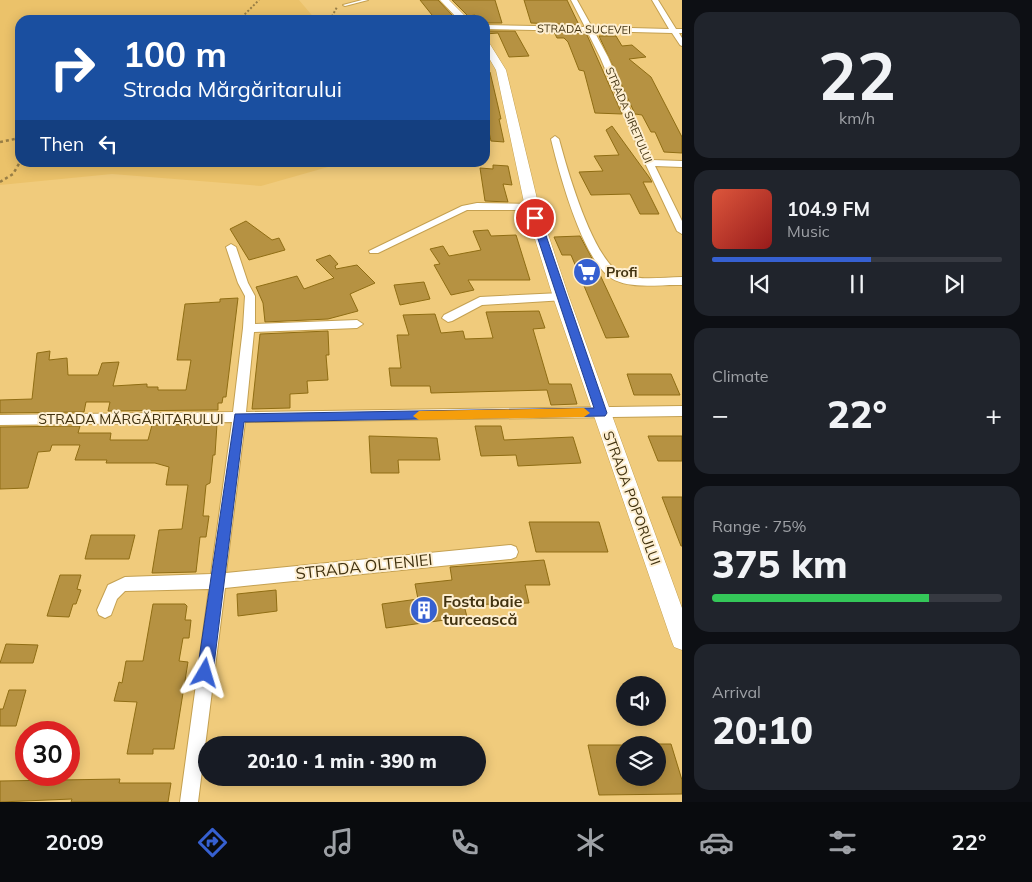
<!DOCTYPE html>
<html lang="en">
<head>
<meta charset="utf-8">
<style>
  :root { --surface:#171b24; --page:#20242c; --text:#f1f3f6; --muted:#9ea1a6; --line:#363941; --accent:#3660d1 }
  body { margin:0; font-family:Mulish,sans-serif; background:var(--page); color:var(--text); height:100vh; display:flex; flex-direction:column; font-size:19px; white-space:nowrap }
  * { box-sizing:border-box; margin:0 }
  p { font-size:16px; color:var(--muted) }
  .icon { flex:none; width:28px; height:28px; fill:none; stroke:currentColor; stroke-width:2; stroke-linecap:round; stroke-linejoin:round }
  .map { position:relative; flex:1; overflow:hidden }
  .panel { display:flex; flex-direction:column; gap:12px; padding:12px; background:#0d0f14; width:350px }
  .panel>* { flex:none }
  .guide { position:absolute; left:15px; top:15px; width:475px; height:152px; border-radius:15px; box-shadow:0 2px 12px #0003; background:#1a4fa0; color:#fff; overflow:hidden }
  .tools { position:absolute; left:616px; top:676px; display:grid; gap:10px }
  .tools a { display:grid; place-items:center; width:50px; height:50px; border-radius:50%; background:var(--surface); box-shadow:0 2px 12px #0003; font-size:25px }
  .speed { position:absolute; left:15px; top:721px; display:flex; gap:10px; font-size:25px; font-weight:700; text-align:center }
  .speed>* { display:grid; place-content:center; width:65px; height:65px; border-radius:50%; background:var(--surface); box-shadow:0 2px 12px #0003; line-height:1 }
  .speed .limit { border:8px solid #d22; background:#fff; color:#111 }
  .pin { position:absolute; display:grid; place-items:center; width:42px; height:42px; color:#fff; margin:-21px; border:2px solid #fff; border-radius:50%; box-shadow:0 1px 5px #0007 }
  .me { position:absolute; width:55px; margin:-28px; rotate:7deg; stroke-linejoin:round; filter:drop-shadow(0 0 4px #0008) }
  .turn { display:flex; align-items:center; gap:18px; height:105px; padding:0 25px; font-size:22px }
  .turn .icon { width:65px; height:65px; stroke-width:2.5 }
  .turn b { display:block; font-size:35px; line-height:42px }
  .then { display:flex; align-items:center; height:48px; padding:0 25px; background:#0003; gap:10px; font-size:19px }
  .big { font-size:38px; font-weight:800; line-height:1.1 }
  .panel .widget { flex:1; display:flex; flex-direction:column; justify-content:center; gap:8px; min-width:0; padding:0 18px; border-radius:15px; background:var(--page) }
  .panel .dial { align-items:center; gap:0 }
  .dial b { font-size:65px; line-height:1 }
  .song { display:flex; align-items:center; gap:15px }
  .cover { width:60px; height:60px; border-radius:8px; background:linear-gradient(135deg,hsl(10 70% 55%),hsl(0 70% 35%)) }
  .played { height:5px; border-radius:2px; background:linear-gradient(90deg,var(--accent) 55%,var(--line) 55%) }
  .keys { display:flex; justify-content:space-around; direction:ltr }
  .heat { display:flex; justify-content:space-between; align-items:center; font-size:28px; direction:ltr }
  .charge { height:8px; border-radius:4px; background:linear-gradient(90deg,#34c759 75%,var(--line) 0) }
  .trip { position:absolute; left:198px; top:736px; width:288px; height:50px; border-radius:25px; background:var(--surface); box-shadow:0 2px 12px #0003; font-weight:800; line-height:50px; text-align:center }
  .menu { display:flex; height:80px; justify-content:space-around; align-items:center; background:#090b0e; color:var(--muted) }
  .menu .icon { width:35px; height:35px }
  .menu .on { color:var(--accent) }
  .menu b { font-size:22px; color:var(--text) }
  main { display:flex; flex:1; min-height:0 }
  .map>svg:first-child { display:block }
  .built { fill:#ebc26a }
  .building { fill:#b69242; stroke:#8f6d14 }
  .lines { fill:none; stroke-linecap:round; stroke-linejoin:round }
  .lane-casing { stroke:#c4a050; stroke-width:2 }
  .street-casing { stroke:#c4a050; stroke-width:2 }
  .secondary-casing { stroke:#c4a050; stroke-width:1 }
  .path-far1 { stroke:#987e45; stroke-width:2; stroke-dasharray:2 2; stroke-linecap:butt }
  .path { stroke:#987e45; stroke-width:2.5; stroke-dasharray:3 3; stroke-linecap:butt }
  .lane { fill:#fff; fill-rule:evenodd }
  .street { fill:#fff; fill-rule:evenodd }
  .secondary { fill:#fff; fill-rule:evenodd }
  .route { fill:#3660d1; stroke:#233e88 }
  .slow { fill:#f59e0b }
  .labels { text-anchor:middle; stroke-width:4; stroke-linejoin:round; paint-order:stroke }
  .far-street-label { font-size:11px; fill:#413210; stroke:#feefd1 }
  .poi-label { font-size:14px; font-weight:bold; fill:#413210; stroke:#feefd1; text-anchor:start }
  .street-label { font-size:14px; fill:#413210; stroke:#feefd1 }
  .near-street-label { font-size:16px; fill:#413210; stroke:#feefd1 }
  .near-poi-label { font-size:16px; font-weight:bold; fill:#413210; stroke:#feefd1; text-anchor:start }
</style>
</head>
<body>
<main>
<div class="map">
<svg width="682" height="802" viewBox="0 0 682 802">
  <rect width="100%" height="100%" fill="#f0cb7c"/>
  <path class="built" d="M0,0H299L316,20H20V162L342,163L261,186L112,174L0,185Z"/>
  <g class="building">
    <path d="M420,0H438L454,17L436,20Z"/>
    <path d="M452,0H495L502,23H485V20H480L475,15L468,16Z"/>
    <path d="M524,0H567L579,25L531,23Z"/>
    <path d="M485,31H515L529,56L509,57L498,33L485,34Z"/>
    <path d="M554,32L584,33L587,35L622,114L595,113L584,71L579,70L568,42L564,38H557Z"/>
    <path d="M599,36H616L622,46L632,45L646,57L629,59L651,77L682,137V153L664,152L655,132H651L642,115L635,114Z"/>
    <path d="M490,72L501,119H499L504,142L491,141L485,114V73Z"/>
    <path d="M612,126L649,177L652,182H643L659,214H640L630,194L591,195L579,172L603,171L594,156L619,155L606,130Z"/>
    <path d="M493,165L508,166L512,185L503,184L508,202L485,201L480,168L493,169Z"/>
    <path d="M246,221L272,240L279,238L285,250L249,260L230,229Z"/>
    <path d="M488,230L491,236L516,235L530,280H468L474,290L451,295L434,265L440,264L430,249L443,246L449,256L481,250L473,231Z"/>
    <path d="M580,236L595,264L629,337L606,338L571,255H562L554,237Z"/>
    <path d="M330,255L338,264L335,266L336,269L357,265L375,283L350,294L358,311L328,319L265,322L263,303L256,287L297,276L304,289L334,278L316,260Z"/>
    <path d="M424,282L430,299L400,305L394,285Z"/>
    <path d="M238,298L226,397H223L222,403H218V410L108,411L110,402H86L84,412L0,413V400L32,399L37,353L50,351L49,360L67,358L68,375H98L102,363L119,362L113,386L147,384V387H158V390H186L191,360H177L185,304L220,302V299Z"/>
    <path d="M539,311L545,328L533,329L549,384H571L577,404L551,405L547,390L431,393L430,386H391L389,368H401L397,335H409L403,315L435,314L441,333L463,331L465,339L493,338L486,312Z"/>
    <path d="M328,331L329,355H326L328,380L307,381L308,393L290,394V408L252,409L260,334Z"/>
    <path d="M627,374H671L680,395H634Z"/>
    <path d="M217,424L215,455H213L210,483L206,485L203,516H209L206,537H200L196,572L152,573L159,530L182,529L188,485H166L169,467L155,463H106L107,460H75L80,445H52L50,451L38,452L28,488L0,489V427L80,426L78,433H111L110,440H148L152,425Z"/>
    <path d="M475,426H501L504,440L573,437L581,463L518,466L516,455L481,456Z"/>
    <path d="M369,436L437,438L440,460H398L399,473H371Z"/>
    <path d="M648,436H682V461H658Z"/>
    <path d="M662,497H682V546H681Z"/>
    <path d="M529,522H599L608,552H536Z"/>
    <path d="M91,535H135L129,559H85Z"/>
    <path d="M544,560L550,585H525L529,603L464,605L467,617L386,628L382,604L418,599L415,584L452,580L450,567Z"/>
    <path d="M60,575H81L77,589L81,590L76,604H73L69,617L47,616Z"/>
    <path d="M276,590L277,611L238,616L237,594Z"/>
    <path d="M153,604H185L187,606L185,620H191L189,638H183L179,661L188,662L174,749H153V754H127L137,702L114,701L119,682L122,683L126,661H143Z"/>
    <path d="M6,644L38,645L33,663H0Z"/>
    <path d="M9,690H26L16,726H0V709H3Z"/>
    <path d="M658,744H671L682,780V794L599,795L588,745H625V778H658Z"/>
    <path d="M120,779L119,783H171L168,802H71L72,799L0,802V781Z"/>
  </g>
  <g class="lines">
    <g class="lane-casing">
      <path id="lane" d="M362,0H368L345,6L343,5Z"/>
    </g>
    <g class="street-casing">
      <g id="street">
        <path d="M571,0H577L592,27L669,29L652,0H658L676,29H682V33H679L682,38V46L680,45L672,33L594,31L608,57L652,160L682,161V167L655,166L682,221V234L677,231L645,163L600,57L587,31L485,29V25L585,27Z"/>
        <path d="M555,136L559,139C567,169 594,265 624,275C642,281 664,277 682,277V285C660,284 630,290 611,278C582,259 559,172 551,139Z"/>
        <path d="M477,203L532,204L537,207L532,210H467L378,253H370L369,251L462,206Z"/>
        <path d="M231,244L236,247L248,283L255,296V324L357,320L363,324L357,328L254,332L246,412L682,406V416L245,422L226,573L511,545L516,547L518,552L516,557L511,559L225,588L198,802H180L209,589L125,591L117,599L111,615L105,618L99,615L97,610L108,585L125,577L211,574L232,422L0,425V415L233,412L243,328L245,296L238,283L226,247Z"/>
        <path d="M561,293L566,297L565,300L482,305L452,321L448,322L442,318L444,315L480,297Z"/>
      </g>
    </g>
    <g class="secondary-casing">
      <g id="secondary">
        <path d="M440,0H449L469,20H459Z"/>
        <path d="M485,40L488,41L506,70L539,207L569,297L682,608V650L674,647L671,639L553,297L525,207L496,70L485,51Z"/>
      </g>
    </g>
    <g class="path-far1">
      <path d="M239,20L259,0"/>
      <path d="M330,20L337,7"/>
    </g>
    <g class="path">
      <path d="M0,142L20,138"/>
      <path d="M0,182L13,174L20,162"/>
    </g>
    <use href="#lane" class="lane"/>
    <use href="#street" class="street"/>
    <use href="#secondary" class="secondary"/>
  </g>
  <path class="route" d="M535,215L540,218L607,413L605,416L244,422L213,673L210,678L205,680L200,678L197,673L235,414L594,408L531,218Z"/>
  <path class="slow" d="M584,408L590,413L584,417L419,420L413,416L419,411Z"/>
  <defs>
    <g id="supermarket-disc" transform="scale(1.4375)"><circle r="9.5" fill="#3660d1" stroke="#feefd1"/><path d="M-6-5.5h2.5l.6 2H6L4.5 2H-2.5L-4.4-4H-6ZM-1.5 3.2a1.3 1.3 0 1 0 .1 0ZM3 3.2a1.3 1.3 0 1 0 .1 0Z" fill="#fff"/></g>
    <g id="building-disc" transform="scale(1.4375)"><circle r="9.5" fill="#3660d1" stroke="#feefd1"/><path d="M-4-6H4V6H1V3H-1V6H-4ZM-2.5-4.3h1.7v1.8h-1.7ZM.8-4.3h1.7v1.8H.8ZM-2.5-1h1.7V.8h-1.7ZM.8-1h1.7V.8H.8Z" fill="#fff"/></g>
  </defs>
  <g fill-rule="evenodd">
    <use href="#supermarket-disc" x="587" y="272"/>
    <use href="#building-disc" x="424" y="610"/>
  </g>
  <g class="labels">
    <g class="far-street-label">
      <text transform="translate(584 29) rotate(1)" y="4">STRADA SUCEVEI</text>
      <text transform="translate(629 115) rotate(67)" y="4">STRADA SIRETULUI</text>
    </g>
    <g class="poi-label">
      <text x="606" y="277">Profi</text>
    </g>
    <g class="street-label">
      <text x="131" y="424">STRADA MĂRGĂRITARULUI</text>
      <text transform="translate(632 498) rotate(70)" y="5">STRADA POPORULUI</text>
    </g>
    <g class="near-street-label">
      <text transform="translate(364 566) rotate(-6)" y="6">STRADA OLTENIEI</text>
    </g>
    <g class="near-poi-label">
      <text x="443" y="607">Fosta baie<tspan x="443" dy="18">turcească</tspan></text>
    </g>
  </g>
</svg>
<div class="tools">
<a><svg class="icon" aria-label="sound" viewBox="0 0 24 24"><path d="M4 9h4l5-4v14l-5-4H4zM17 9q2 3 0 6"/></svg></a>
<a><svg class="icon" aria-label="layers" viewBox="0 0 24 24"><path d="M12 4l9 5-9 5-9-5zM3 14l9 5 9-5"/></svg></a>
</div>
<div class="speed"><div class="limit">30</div></div>
<div class="pin" style="left:535px;top:218px;background:#d93025"><svg class="icon" aria-label="arrive" viewBox="0 0 24 24"><path d="M6 21V4h12l-3 4 3 4H6"/></svg></div>
<svg class="me" style="left:205px;top:673px" viewBox="-20 -20 40 40"><path d="M0-17L14 15 0 8-14 15z" fill="#3660d1" stroke="#fff" stroke-width="4"/></svg>
<div class="trip">20:10 · 1 min · 390 m</div>
<div class="guide">
<div class="turn"><svg class="icon" aria-label="right" viewBox="0 0 24 24"><path d="M7 20v-9h11M14 6l5 5-5 5"/></svg><div><b>100 m</b>Strada Mărgăritarului</div></div>
<div class="then">Then<svg class="icon" aria-label="left" viewBox="0 0 24 24"><path d="M17 20v-9H6M10 6l-5 5 5 5"/></svg></div>
</div>
</div>
<section class="panel">
<div class="widget dial"><b>22</b><p>km/h</p></div>
<div class="widget">
<div class="song"><i class="cover"></i><div><b>104.9 FM</b><p>Music</p></div></div>
<div class="played"></div>
<div class="keys"><svg class="icon" aria-label="previous" viewBox="0 0 24 24"><path d="M18 5L8 12l10 7zM5 5v14"/></svg><svg class="icon" aria-label="pause" viewBox="0 0 24 24"><path d="M8 5v14M16 5v14"/></svg><svg class="icon" aria-label="next" viewBox="0 0 24 24"><path d="M6 5l10 7-10 7zM19 5v14"/></svg></div>
</div>
<div class="widget"><p>Climate</p>
<div class="heat"><a>−</a><b class="big">22°</b><a>+</a></div>
</div>
<div class="widget"><p>Range · 75%</p><b class="big">375 km</b><div class="charge"></div></div>
<div class="widget"><p>Arrival</p><b class="big">20:10</b></div>
</section>
</main>
<nav class="menu">
<b>20:09</b>
<svg class="icon on" aria-label="directions" viewBox="0 0 24 24"><path d="M12 3l9 9-9 9-9-9zM9 14v-3h6M13 9l2 2-2 2"/></svg>
<svg class="icon" aria-label="music" viewBox="0 0 24 24"><path d="M9 18V5l10-2v13"/><circle cx="6" cy="18" r="3"/><circle cx="16" cy="16" r="3"/></svg>
<svg class="icon" aria-label="phone" viewBox="0 0 24 24"><path d="M5 4h4l2 5-3 2q2 4 5 5l2-3 5 2v4C11 20 4 13 5 4z"/></svg>
<svg class="icon" aria-label="climate" viewBox="0 0 24 24"><path d="M12 3v18M4 7l16 10M4 17L20 7"/></svg>
<svg class="icon" aria-label="car" viewBox="0 0 24 24"><path d="M5 17H2v-5l4-1 3-4h7l3 4 3 1v5h-3M9 17h6M6 11h13"/><circle cx="7" cy="17" r="2"/><circle cx="17" cy="17" r="2"/></svg>
<svg class="icon" aria-label="filters" viewBox="0 0 24 24"><path d="M4 7h16M4 17h16"/><circle cx="9" cy="7" r="2"/><circle cx="15" cy="17" r="2"/></svg>
<b>22°</b>
</nav>
</body>
</html>
